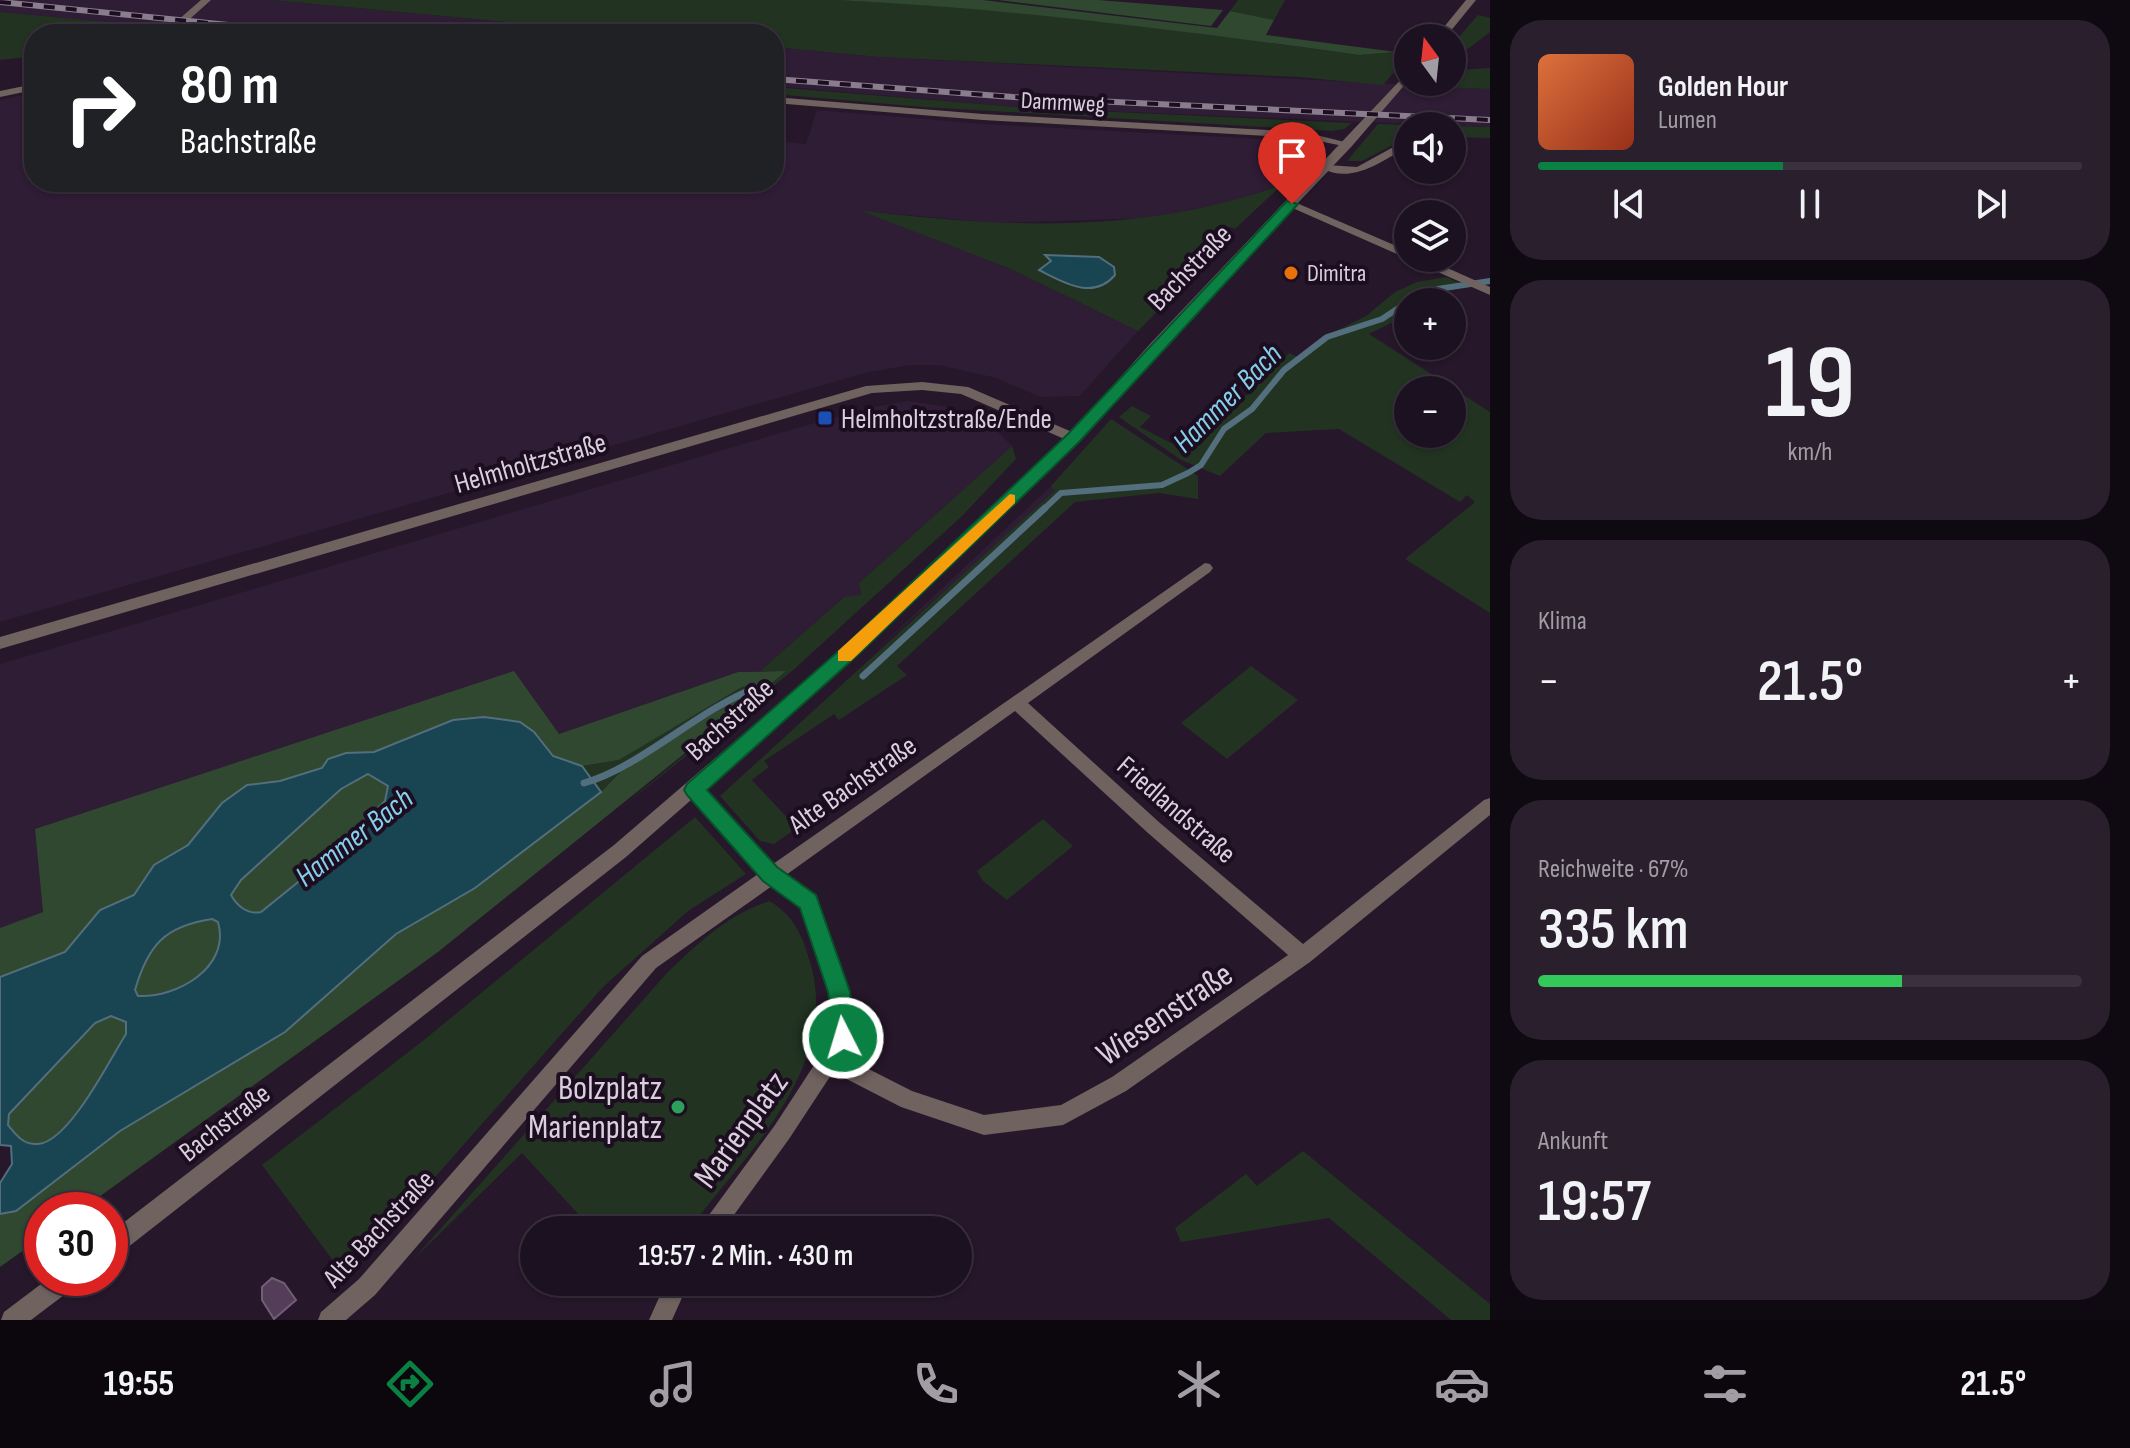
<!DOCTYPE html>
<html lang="de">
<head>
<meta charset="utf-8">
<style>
  :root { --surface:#1c1120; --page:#291f2d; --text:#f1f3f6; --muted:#a09da5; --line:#3a313e; --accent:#0b8043 }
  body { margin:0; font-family:"Sofia Sans Condensed",sans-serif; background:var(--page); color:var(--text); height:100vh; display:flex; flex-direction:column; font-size:30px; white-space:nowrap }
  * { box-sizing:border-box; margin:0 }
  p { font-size:26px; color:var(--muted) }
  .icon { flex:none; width:44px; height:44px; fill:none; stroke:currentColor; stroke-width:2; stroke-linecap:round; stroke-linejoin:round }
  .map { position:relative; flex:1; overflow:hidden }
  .drawer { display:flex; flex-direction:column; gap:20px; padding:20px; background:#0f0912; width:640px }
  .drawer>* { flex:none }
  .guide { position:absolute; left:24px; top:24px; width:760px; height:168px; border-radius:32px; box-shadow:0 2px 6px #0004,0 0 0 2px var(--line); background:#202124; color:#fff; overflow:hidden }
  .needle { width:52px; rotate:345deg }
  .controls { position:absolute; left:1394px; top:24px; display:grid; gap:16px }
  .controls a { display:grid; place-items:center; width:72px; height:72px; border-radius:50%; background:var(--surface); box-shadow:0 2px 6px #0004,0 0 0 2px var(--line); font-size:40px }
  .speed { position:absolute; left:24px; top:1192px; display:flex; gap:16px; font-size:40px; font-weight:700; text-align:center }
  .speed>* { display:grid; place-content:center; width:104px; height:104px; border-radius:50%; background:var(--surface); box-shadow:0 2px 6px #0004,0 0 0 2px var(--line); line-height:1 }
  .speed .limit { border:12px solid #d22; background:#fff; color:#111 }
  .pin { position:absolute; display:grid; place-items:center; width:68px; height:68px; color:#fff; margin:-82px -34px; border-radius:50% 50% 50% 0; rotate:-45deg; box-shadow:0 0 8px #0007 }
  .pin .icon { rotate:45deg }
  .me { position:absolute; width:88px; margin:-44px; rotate:355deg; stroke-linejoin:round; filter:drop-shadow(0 0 6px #0008) }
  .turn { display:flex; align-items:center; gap:28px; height:168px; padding:0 24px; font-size:36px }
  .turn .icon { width:104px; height:104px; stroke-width:2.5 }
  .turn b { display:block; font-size:56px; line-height:68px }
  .big { font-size:60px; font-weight:600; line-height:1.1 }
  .drawer .card { flex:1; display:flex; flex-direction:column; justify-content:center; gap:12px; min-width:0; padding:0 28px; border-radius:32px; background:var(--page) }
  .drawer .dial { align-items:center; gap:0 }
  .dial b { font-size:104px; line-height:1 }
  .song { display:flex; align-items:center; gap:24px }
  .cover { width:96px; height:96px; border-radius:12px; background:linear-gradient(135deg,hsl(20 70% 55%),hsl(10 70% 35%)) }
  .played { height:8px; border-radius:4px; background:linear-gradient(90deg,var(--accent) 45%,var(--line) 45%) }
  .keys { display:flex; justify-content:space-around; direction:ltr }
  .heat { display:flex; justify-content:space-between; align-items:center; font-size:44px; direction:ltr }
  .charge { height:12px; border-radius:6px; background:linear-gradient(90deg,#34c759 67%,var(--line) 0) }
  .trip { position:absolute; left:520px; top:1216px; width:452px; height:80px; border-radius:40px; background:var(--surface); box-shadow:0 2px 6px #0004,0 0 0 2px var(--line); font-weight:600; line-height:80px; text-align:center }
  .dock { display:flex; height:128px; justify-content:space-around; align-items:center; background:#0b070d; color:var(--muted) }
  .dock .icon { width:56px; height:56px }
  .dock .current { color:var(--accent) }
  .dock b { font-size:36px; color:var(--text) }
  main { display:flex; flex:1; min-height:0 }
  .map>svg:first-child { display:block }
  .built { fill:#2f1c35 }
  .green { fill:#232; fill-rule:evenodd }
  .forest { fill:#2f482f }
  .water { fill:#194452; stroke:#536e7c; stroke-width:2; fill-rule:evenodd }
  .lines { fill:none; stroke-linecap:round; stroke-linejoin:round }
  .stream-far1 { stroke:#536e7c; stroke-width:6 }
  .stream { stroke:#536e7c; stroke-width:7 }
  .building { fill:#533d59; stroke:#705f75; stroke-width:2 }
  .minor { fill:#70625f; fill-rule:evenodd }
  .tertiary { fill:#70625f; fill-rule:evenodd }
  .rail-casing { stroke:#8a7e8e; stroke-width:6 }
  .rail { stroke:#1c0e20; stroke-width:4; stroke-dasharray:11; stroke-linecap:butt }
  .route { fill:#0b8043; stroke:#07532c; stroke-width:2 }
  .slow { fill:#f59e0b }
  .food-dot { fill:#e8710a; stroke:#1c0e20; stroke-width:3 }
  .transit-dot { fill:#1a4fb4; stroke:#1c0e20; stroke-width:3 }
  .leisure-dot { fill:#2e9e5b; stroke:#1c0e20; stroke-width:3 }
  .labels { text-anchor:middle; stroke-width:8; stroke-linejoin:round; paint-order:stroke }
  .far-street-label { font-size:24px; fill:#dad0dd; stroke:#1c0e20 }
  .far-poi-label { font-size:24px; fill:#dad0dd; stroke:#1c0e20; text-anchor:start }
  .street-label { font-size:28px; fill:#dad0dd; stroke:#1c0e20 }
  .poi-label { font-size:28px; fill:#dad0dd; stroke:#1c0e20; text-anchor:start }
  .water-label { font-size:30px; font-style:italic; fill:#86cfeb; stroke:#1c0e20 }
  .near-street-label { font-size:34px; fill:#dad0dd; stroke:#1c0e20 }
  .near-poi-label { font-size:34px; fill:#dad0dd; stroke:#1c0e20; text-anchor:end }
</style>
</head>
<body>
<main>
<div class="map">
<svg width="1490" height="1320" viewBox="0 0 1490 1320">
  <rect width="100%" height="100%" fill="#26172a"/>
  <g class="built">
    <path d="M0,0H272L634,34H233L0,12Z"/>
    <path d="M774,47L879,57L1490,89V127L1029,108L774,86Z"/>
    <path d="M34,93V182H774V141L806,144L817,110L984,124L1320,142L1283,184L1229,202L1151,218L995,223L863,211L1013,270L1138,331L1080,396L1040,397L996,378L939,365H910L865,373L0,622V100Z"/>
    <path d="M908,401L949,407L995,429L1012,446L859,583L861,596L844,597L760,671L738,672L559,734L36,829L43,913L0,928V664L790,430L868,408Z"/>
    <path d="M1051,486L1056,489L1014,530L858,667Z"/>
  </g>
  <g class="green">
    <path d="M272,0H836L944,5L1118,22L1359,55L1396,52L1408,56L1383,85L1298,77L879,57L774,47V34H634Z"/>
    <path d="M1238,0H1285L1274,20L1230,11Z"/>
    <path d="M0,12L162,27L151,34H34V81L30,82L28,57L0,60Z"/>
    <path d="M1478,15L1490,18V32L1452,61V45Z"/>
    <path d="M1490,68V89L1429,87L1437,82H1452V72L1456,70Z"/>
    <path d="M774,87L1029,108L1352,123L1344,129L1332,131L922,107L774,94Z"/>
    <path d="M1378,124L1490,127V138L1452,137V126H1408V137L1362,161H1347Z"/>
    <path d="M1283,184L1235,229L1229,227L1225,231L1230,234L1217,251L1138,331L1013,270L859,210C1001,228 1147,235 1283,184Z"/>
    <path d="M1446,277L1467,286C1440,287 1415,297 1393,311L1401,318L1369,334L1490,412V613L1405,559L1475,502L1467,495L1460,502L1339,429L1266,433L1220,476L1181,460L1119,417L1132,406L1151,416L1140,427L1189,452L1289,353L1298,357L1322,338L1366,316L1395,292L1417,282ZM1408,390H1452V434H1408Z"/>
    <path d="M1111,419L1198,476V499L1159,493L1075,502L897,666L907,675L839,720L834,714L764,761L769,767L752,780L797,828L774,844L760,841L720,796L1055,490L1051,486Z"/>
    <path d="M1012,446L1016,459L962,516L791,672L616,812L759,693L741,697L626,766L601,792L582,766L619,760L742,687L773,682L785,671H760L844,597L861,595L859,583Z"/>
    <path d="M1251,666L1298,700L1227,759L1181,723Z"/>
    <path d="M695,817L746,874L688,911L603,987L346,1278L262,1165L424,1040Z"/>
    <path d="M1043,819L1073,846L1007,900L983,881L977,871Z"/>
    <path d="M770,901C796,918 802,935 811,965C839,1069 746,1154 688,1230H593L522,1153L412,1261L667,973C698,943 728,914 770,901Z"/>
    <path d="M1303,1151L1490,1304V1320H1451L1329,1218L1181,1242L1175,1228L1246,1174L1257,1186Z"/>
  </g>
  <g class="forest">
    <path d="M836,0H983L1217,28L1230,11L1274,20L1266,35L1396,52L1359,55C1185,31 1012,8 836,0Z"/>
    <path d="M998,0H1098L1223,10L1211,26Z"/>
    <path d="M514,671L559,734L738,672L786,671L773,682L742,687L619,760L582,766L553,756L534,732L520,722L484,717L453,720L374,752L345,753L329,759L322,768L280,781L247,785L222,803L188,845L154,865L134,895L100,910L65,952L0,977V928L43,912L35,829Z"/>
    <path d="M761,692L438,952L81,1210H42V1237L0,1267V1214L16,1211L120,1131L285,1032L396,934L475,888L601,792L626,766L741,697Z"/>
    <path d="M368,774L388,786L385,801L313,870L261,912C248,915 237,906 231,895L241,880L341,789Z"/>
    <path d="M212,919L218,922C231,968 176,997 138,996L135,990C148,945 165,926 212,919Z"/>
    <path d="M111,1016L126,1022V1034C110,1059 69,1142 38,1144C23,1145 16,1135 8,1125L9,1114L95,1023Z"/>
  </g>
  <g class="water">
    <path d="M1045,255L1099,257L1114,267L1115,275C1093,301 1063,282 1039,270L1051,261Z"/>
    <path d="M484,717L520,722L534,732L553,756L582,766L601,792L475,888L396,934L285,1032L120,1131L16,1211L0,1214V1183L12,1164L11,1146L0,1145V977L65,952L100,910L134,895L154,865L188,845L222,803L247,785L280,781L322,768L328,759L346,753L374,752L453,720ZM368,774L388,786L385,801L313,870L261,912C248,915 237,906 231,895L241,880L341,789ZM212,919L218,922C231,968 176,998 138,996L135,990C148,945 165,926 212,919ZM111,1016L126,1022V1034C110,1059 69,1142 38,1144C23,1145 16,1135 8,1125L9,1114L95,1023Z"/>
  </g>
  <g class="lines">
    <path class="stream-far1" d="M1043,510L1061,493L1162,485L1188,473L1201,465L1224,429L1252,409L1284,370L1327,337L1382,319L1415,297L1438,289L1490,281"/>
    <g class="stream">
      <path d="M863,676L1045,508"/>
      <path d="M584,783C641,767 697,710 758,687"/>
    </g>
  </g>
  <path class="building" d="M272,1278L284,1283L296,1300L274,1319L262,1300V1287Z"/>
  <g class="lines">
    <g class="minor">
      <path d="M201,0H211L173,34H162Z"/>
      <path d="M34,84V90L0,97V91Z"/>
      <path d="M774,97L983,114L1304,132L1353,144L1348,147L1304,138L983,120L774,103Z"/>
      <path d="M1408,139V146C1383,161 1351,185 1322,168L1327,165L1357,167Z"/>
      <path d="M1292,201L1408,251V258H1425L1490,287V295L1288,206L1286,204Z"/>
      <path d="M922,382L968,387L1079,435L1081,438L1079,441H1069L961,394L922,390L872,393L0,649V637L866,386Z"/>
      <path d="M1205,563L1210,564L1213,568L1210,572L1028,703L1160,823L1303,944L1484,800L1490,798V815L1310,962L1126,1091L1063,1125L984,1135L901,1107L833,1072L789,1139L723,1230H698L775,1125L833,1036L829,992L801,907L772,886L656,968L375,1295L346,1320H318L321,1312L359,1279L642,956L758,874L688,795L685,790L688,785L694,783L700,785L773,864ZM1015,711L1148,833L1288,955L1112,1077L1061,1105L984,1115L912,1091L843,1056L853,1038L849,992L816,896L786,875Z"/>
      <path d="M666,1282H689L672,1320H649Z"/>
    </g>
    <g class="tertiary">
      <path d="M1466,0H1476L1445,38H1435Z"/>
      <path d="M1408,72V81L1352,146L1158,350L1079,441L861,651L626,857L118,1255L110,1258V1233L614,845L849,643L1069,435L1150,344Z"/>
      <path d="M49,1278H79L76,1286L31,1320H1L4,1312Z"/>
    </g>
    <g class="rail-casing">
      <g id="rail">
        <path d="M0,2L318,34"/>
        <path d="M774,79L1013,97L1490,120"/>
      </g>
    </g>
    <use href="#rail" class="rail"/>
  </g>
  <path class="route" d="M1287,201L1298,204L1079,442L861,652L707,790L777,867L816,895L850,992L854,1038L851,1046L843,1049L835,1046L828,992L800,908L763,881L687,795L684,790L687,784L849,642L1068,434Z"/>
  <path class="slow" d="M1010,494L1015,495V503L851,661H838V651Z"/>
  <circle class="food-dot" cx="1291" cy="273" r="8"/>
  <rect class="transit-dot" x="817" y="410" width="16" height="16" rx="4"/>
  <circle class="leisure-dot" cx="678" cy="1107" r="8"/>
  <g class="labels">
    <g class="far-street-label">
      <text transform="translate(1063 102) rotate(3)" y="8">Dammweg</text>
    </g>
    <g class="far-poi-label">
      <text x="1307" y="281">Dimitra</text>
    </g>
    <g class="street-label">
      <text transform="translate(1189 267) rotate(-46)" y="10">Bachstraße</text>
      <text transform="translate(530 462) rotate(-16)" y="10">Helmholtzstraße</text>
      <text transform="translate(729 719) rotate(-42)" y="10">Bachstraße</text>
      <text transform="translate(852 784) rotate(-35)" y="10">Alte Bachstraße</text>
      <text transform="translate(1177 809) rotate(41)" y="10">Friedlandstraße</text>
      <text transform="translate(224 1122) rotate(-38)" y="10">Bachstraße</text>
      <text transform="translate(378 1228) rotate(-47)" y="10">Alte Bachstraße</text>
    </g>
    <g class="poi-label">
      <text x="841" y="428">Helmholtzstraße/Ende</text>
    </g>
    <g class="water-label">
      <text transform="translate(1227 398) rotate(-45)" y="10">Hammer Bach</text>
      <text transform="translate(354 837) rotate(-38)" y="10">Hammer Bach</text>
    </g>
    <g class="near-street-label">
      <text transform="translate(1164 1013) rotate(-34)" y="12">Wiesenstraße</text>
      <text transform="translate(740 1129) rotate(-54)" y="12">Marienplatz</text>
    </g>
    <g class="near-poi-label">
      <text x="662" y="1099">Bolzplatz<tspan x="662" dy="39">Marienplatz</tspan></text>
    </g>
  </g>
</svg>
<div class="controls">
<a><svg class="needle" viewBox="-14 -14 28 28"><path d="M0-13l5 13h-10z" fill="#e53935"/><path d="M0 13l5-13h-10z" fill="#a09da5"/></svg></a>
<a><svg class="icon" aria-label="sound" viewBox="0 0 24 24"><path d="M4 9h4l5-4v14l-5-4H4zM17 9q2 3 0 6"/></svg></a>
<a><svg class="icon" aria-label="layers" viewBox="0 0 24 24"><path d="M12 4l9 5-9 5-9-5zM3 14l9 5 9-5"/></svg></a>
<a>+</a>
<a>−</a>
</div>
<div class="speed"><div class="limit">30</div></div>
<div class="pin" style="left:1292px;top:204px;background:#d93025"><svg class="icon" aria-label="arrive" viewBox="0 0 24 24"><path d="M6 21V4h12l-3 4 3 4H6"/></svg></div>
<svg class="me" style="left:843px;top:1038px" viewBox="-20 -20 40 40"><circle r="17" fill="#0b8043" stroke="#fff" stroke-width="3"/><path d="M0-11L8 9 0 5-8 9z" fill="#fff"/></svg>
<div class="trip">19:57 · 2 Min. · 430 m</div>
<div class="guide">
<div class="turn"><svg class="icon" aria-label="right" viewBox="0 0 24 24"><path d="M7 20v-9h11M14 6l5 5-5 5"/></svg><div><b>80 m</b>Bachstraße</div></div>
</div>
</div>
<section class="drawer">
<div class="card">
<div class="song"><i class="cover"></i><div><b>Golden Hour</b><p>Lumen</p></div></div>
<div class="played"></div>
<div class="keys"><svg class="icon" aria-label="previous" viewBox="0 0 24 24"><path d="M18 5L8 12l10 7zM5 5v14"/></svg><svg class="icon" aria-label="pause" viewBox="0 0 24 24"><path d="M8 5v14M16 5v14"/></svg><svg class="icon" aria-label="next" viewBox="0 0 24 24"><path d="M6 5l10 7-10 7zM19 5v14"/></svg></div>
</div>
<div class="card dial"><b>19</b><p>km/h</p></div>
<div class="card"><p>Klima</p>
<div class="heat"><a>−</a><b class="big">21.5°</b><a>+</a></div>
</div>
<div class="card"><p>Reichweite · 67%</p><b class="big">335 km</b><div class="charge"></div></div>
<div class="card"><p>Ankunft</p><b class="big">19:57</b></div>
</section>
</main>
<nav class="dock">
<b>19:55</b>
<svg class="icon current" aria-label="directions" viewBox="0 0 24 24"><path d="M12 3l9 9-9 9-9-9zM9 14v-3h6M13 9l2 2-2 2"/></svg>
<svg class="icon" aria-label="music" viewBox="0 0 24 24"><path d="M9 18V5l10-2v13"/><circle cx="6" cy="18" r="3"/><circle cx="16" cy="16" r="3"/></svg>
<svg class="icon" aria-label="phone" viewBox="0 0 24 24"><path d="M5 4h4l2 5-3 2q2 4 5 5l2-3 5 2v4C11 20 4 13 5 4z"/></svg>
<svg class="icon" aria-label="climate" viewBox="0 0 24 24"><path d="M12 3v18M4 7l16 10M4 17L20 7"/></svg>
<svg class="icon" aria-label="car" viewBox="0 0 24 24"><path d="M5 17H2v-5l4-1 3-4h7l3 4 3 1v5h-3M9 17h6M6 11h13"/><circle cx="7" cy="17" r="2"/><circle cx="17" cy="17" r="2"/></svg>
<svg class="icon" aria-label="filters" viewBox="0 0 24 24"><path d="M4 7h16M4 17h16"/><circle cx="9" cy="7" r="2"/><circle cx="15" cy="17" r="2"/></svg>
<b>21.5°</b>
</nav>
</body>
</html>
